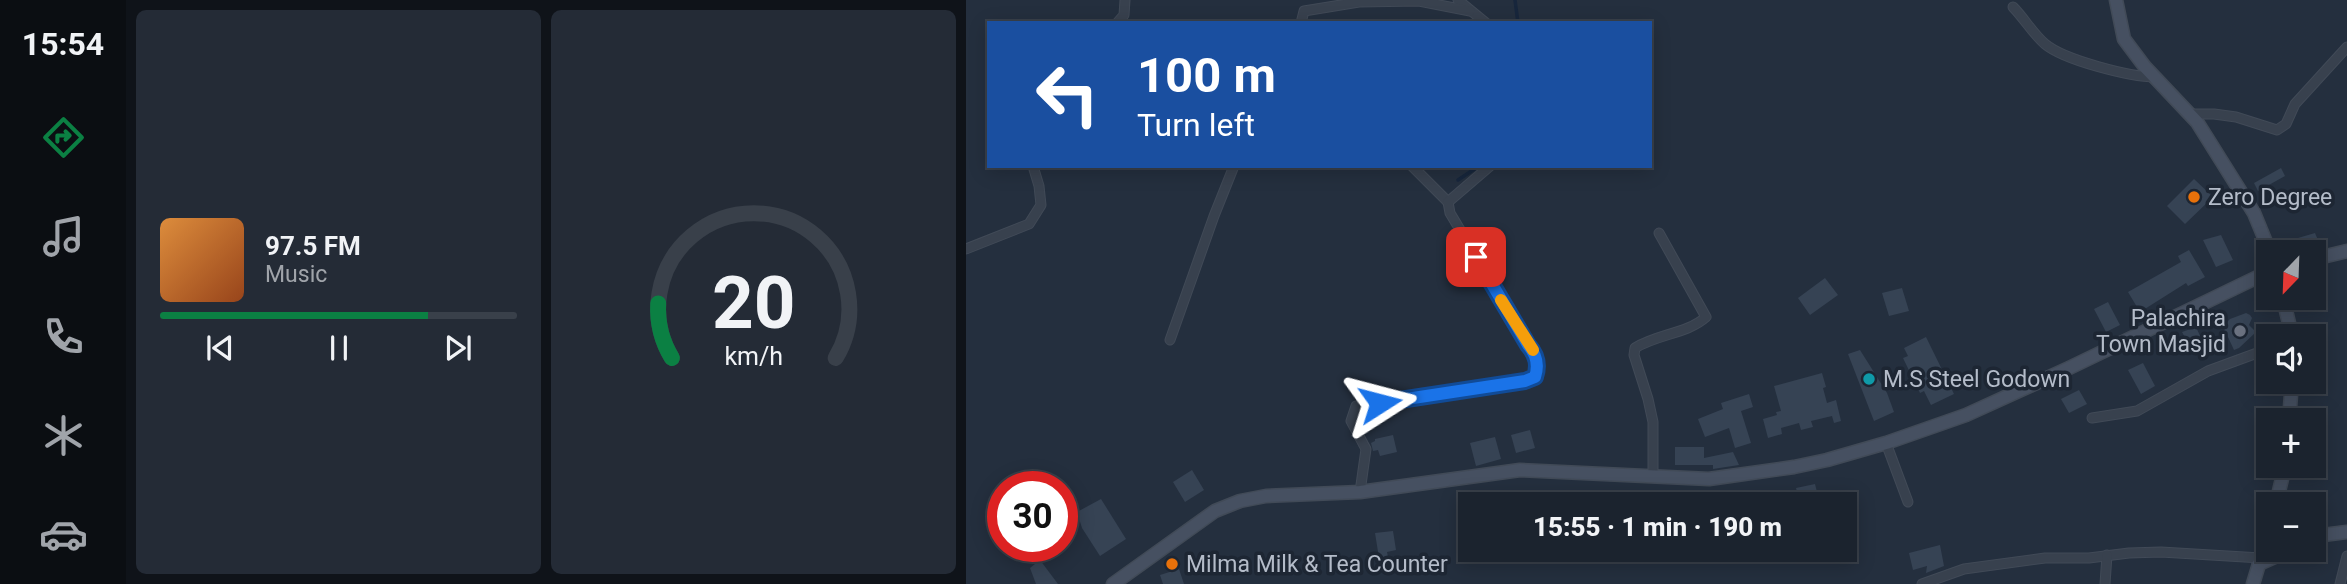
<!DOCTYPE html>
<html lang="en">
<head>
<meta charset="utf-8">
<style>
  :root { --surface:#1b232e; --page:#242b36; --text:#f1f3f6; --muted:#a0a4aa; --line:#39404a; --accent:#0b8043 }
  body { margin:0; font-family:Roboto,sans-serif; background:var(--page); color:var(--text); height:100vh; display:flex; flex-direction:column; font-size:26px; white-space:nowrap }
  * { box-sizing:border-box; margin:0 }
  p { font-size:23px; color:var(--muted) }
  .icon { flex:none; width:38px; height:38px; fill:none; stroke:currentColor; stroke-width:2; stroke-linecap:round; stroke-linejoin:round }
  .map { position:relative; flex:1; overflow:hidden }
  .panel { display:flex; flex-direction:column; gap:10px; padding:10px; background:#0f1319; width:840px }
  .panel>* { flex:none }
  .top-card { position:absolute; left:21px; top:21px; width:665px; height:147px; border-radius:0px; box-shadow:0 4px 18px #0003,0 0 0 2px var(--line); background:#1a4fa0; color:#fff; overflow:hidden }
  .needle { width:46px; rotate:203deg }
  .buttons { position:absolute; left:1290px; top:240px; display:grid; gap:14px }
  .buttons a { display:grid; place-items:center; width:70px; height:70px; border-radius:0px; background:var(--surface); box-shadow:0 4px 18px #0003,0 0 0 2px var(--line); font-size:35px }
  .speed { position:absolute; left:21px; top:471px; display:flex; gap:14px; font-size:35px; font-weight:700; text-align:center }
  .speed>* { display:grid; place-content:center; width:91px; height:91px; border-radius:50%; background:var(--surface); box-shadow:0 4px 18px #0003,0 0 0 2px var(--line); line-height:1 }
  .speed .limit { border:10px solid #d22; background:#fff; color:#111 }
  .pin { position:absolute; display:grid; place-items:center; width:60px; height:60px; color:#fff; margin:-30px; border-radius:14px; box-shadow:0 4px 10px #0006 }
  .me { position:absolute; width:77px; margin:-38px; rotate:81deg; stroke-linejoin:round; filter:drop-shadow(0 0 5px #0008) }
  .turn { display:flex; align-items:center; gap:24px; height:147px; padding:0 35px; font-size:32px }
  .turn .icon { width:91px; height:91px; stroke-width:2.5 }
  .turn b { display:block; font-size:49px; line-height:60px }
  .panel .tile { flex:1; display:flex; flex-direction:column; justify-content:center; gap:10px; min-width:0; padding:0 24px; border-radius:10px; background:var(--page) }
  .panel .dial { align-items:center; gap:0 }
  .dial svg { height:182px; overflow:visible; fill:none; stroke:var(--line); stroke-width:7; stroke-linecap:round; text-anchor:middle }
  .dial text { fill:var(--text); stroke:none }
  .song { display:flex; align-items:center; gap:21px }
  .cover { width:84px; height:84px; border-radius:10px; background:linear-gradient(135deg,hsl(30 70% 55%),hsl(20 70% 35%)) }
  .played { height:7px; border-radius:4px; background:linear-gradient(90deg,var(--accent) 75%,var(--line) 75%) }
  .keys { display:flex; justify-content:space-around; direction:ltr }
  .panel .tiles { flex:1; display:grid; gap:10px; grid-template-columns:repeat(2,1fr) }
  .trip { position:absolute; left:492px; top:492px; width:399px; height:70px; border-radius:0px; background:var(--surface); box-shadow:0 4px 18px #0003,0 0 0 2px var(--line); font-weight:800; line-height:70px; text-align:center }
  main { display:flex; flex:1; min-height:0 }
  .dock { display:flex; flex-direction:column; width:126px; justify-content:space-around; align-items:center; background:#0b0e12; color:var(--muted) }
  .dock .icon { width:49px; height:49px }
  .dock .on { color:var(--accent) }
  .dock b { font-size:32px; color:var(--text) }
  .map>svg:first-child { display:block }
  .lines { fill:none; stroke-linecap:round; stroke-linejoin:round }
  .stream { stroke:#17263c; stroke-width:3.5 }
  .building { fill:#364354 }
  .minor-casing { stroke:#414a57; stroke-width:11 }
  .secondary-casing { stroke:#414a57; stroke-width:15 }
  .minor { stroke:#38414e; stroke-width:9 }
  .secondary { stroke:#465061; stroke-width:12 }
  .route-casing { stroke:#114b97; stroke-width:18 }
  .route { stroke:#1a73e8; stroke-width:12 }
  .slow { stroke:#f59e0b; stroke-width:12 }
  .food-dot { fill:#e8710a; stroke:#1d2633; stroke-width:2.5 }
  .worship-dot { fill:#6b7280; stroke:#1d2633; stroke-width:2.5 }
  .culture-dot { fill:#0f9aa8; stroke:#1d2633; stroke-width:2.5 }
  .labels { text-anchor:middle; stroke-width:7; stroke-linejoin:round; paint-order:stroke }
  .poi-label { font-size:23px; fill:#b4bcc9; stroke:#1d2633; text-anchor:start }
</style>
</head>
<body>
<main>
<nav class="dock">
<b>15:54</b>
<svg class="icon on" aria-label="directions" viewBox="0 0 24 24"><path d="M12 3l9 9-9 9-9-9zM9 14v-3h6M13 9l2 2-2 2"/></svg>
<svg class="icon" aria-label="music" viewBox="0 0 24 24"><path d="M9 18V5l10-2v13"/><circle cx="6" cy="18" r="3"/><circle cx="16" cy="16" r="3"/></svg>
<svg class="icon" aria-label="phone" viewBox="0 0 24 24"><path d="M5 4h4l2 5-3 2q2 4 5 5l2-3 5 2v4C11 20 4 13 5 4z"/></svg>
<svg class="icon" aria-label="climate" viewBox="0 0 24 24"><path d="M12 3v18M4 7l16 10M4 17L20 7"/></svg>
<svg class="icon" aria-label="car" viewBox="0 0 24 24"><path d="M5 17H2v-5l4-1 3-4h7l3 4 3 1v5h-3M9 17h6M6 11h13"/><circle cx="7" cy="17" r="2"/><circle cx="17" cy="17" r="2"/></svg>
</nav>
<section class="panel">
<div class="tiles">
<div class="tile">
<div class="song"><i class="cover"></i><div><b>97.5 FM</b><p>Music</p></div></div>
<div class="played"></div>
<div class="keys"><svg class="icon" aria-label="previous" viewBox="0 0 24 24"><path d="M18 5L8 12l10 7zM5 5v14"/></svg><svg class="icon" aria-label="pause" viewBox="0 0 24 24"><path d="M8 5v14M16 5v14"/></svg><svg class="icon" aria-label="next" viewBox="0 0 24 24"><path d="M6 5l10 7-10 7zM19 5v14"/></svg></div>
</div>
<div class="tile dial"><svg viewBox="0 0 100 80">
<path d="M14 69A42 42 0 1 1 86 69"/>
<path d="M14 69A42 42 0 0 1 8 45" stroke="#0b8043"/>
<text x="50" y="56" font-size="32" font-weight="700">20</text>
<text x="50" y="72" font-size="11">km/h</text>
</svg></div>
</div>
</section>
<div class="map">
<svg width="1381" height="584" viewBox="0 0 1381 584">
  <rect width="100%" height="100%" fill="#242f3e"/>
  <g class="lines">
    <g class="stream">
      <path d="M549,0L552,23"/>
      <path d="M492,180L513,166"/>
    </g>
  </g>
  <g class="building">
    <path d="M1315,168L1319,176L1292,191L1288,183Z"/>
    <path d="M1228,179L1247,197L1219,224L1201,206Z"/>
    <path d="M1349,233L1354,245L1329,252H1314L1312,244Z"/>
    <path d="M1255,235L1267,260L1250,267L1237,240Z"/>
    <path d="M1223,250L1239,277L1222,286L1220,283L1174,312L1162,292L1215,262L1212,256Z"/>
    <path d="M1348,271H1350L1357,294L1352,298H1355L1334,308L1330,298H1348Z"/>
    <path d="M859,278L872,295L844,315L832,298Z"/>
    <path d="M936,288L943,311L923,316L916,293Z"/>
    <path d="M1142,302L1154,325L1140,332L1128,309Z"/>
    <path d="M1280,313L1284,315L1286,318L1283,325L1290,332L1273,348L1268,350L1262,337L1258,332L1260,323L1264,319Z"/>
    <path d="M1230,327L1235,338L1222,343L1216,332Z"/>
    <path d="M960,337L988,394L965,405L958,391L954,393L937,358L942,356L938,348Z"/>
    <path d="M894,350L921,393L928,412L908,421L882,354Z"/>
    <path d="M1177,363L1189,386L1175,394L1162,370Z"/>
    <path d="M856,373L860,387L857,388L861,403L870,400L875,421L868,423L866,416L845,421L847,427L835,430L833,423L815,428L816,434L802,438L797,419L811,415L810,412L815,411L808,386Z"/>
    <path d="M1113,390L1121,404L1103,413L1095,399Z"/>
    <path d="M783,394L787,407L775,411L785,443L769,448L763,428L739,437L732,419L757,409L755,403Z"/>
    <path d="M564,430L569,448L550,453L545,435Z"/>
    <path d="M427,435L431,452L414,456L412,450L407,451L405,443L409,441V439Z"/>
    <path d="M529,437L535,459L510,466L504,443Z"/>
    <path d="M709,447H738V458L767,452L773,465L747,469V465H709Z"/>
    <path d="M226,470L238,490L219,502L207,482Z"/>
    <path d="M849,484L854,504H834L830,488Z"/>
    <path d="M135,499L160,539L134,556L116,528L111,512Z"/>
    <path d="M427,531L430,550L421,552L422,557L413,558L409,533Z"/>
    <path d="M974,545L978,566L960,573L961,566L947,570L943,553Z"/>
    <path d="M74,560L92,584H70L64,568Z"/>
    <path d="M213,569L218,584H197L194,575Z"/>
  </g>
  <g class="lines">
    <g class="minor-casing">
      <g id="minor">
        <path d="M492,0L520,23"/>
        <path d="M1047,7C1058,18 1067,34 1079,44C1098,60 1164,77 1189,77"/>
        <path d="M151,23L158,15L159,0"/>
        <path d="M335,23L338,11L393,2L453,1L504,11"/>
        <path d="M1224,114H1248L1270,117L1311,130L1320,124L1329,104L1381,47"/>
        <path d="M446,166L482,202"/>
        <path d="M0,249L63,224L75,205L73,186L67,166"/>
        <path d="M204,340L248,216L268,166"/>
        <path d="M1126,418L1171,411L1242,371L1302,349"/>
        <path d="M920,443L942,502"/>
        <path d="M687,477V422L682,399L668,355L669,348C691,334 721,334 740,317L693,233"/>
        <path d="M394,492L400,449L385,421L390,406L559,381L569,377C573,365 571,355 563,345L484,213L482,202L524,166"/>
        <path d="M956,584L998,569L1079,558H1123L1163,553L1195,552L1295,558"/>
        <path d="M1139,584L1141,555"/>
        <path d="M1374,584L1381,556"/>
      </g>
    </g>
    <g class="secondary-casing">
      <g id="secondary">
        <path d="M1150,0L1158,39L1179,67L1231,122L1288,213L1304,252"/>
        <path d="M1348,259L1381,251"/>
        <path d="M1317,298L1326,336"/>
        <path d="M1323,420L1326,382"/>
        <path d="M1310,504L1319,466"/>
        <path d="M1348,539L1357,535L1381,532"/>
        <path d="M1293,564L1324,550"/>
        <path d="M147,584L249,511L274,501L300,496L394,492L554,470L743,479L828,467L861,460L920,443L1000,415L1103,368L1302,272"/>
        <path d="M1287,584L1302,534"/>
      </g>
    </g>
    <use href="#minor" class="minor"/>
    <use href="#secondary" class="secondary"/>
  </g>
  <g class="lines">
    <g class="route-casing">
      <path id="route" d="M414,403L559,381L569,377C573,365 571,355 562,345L510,257"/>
    </g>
    <use href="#route" class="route"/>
    <path class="slow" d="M535,300L567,350"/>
  </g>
  <g class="food-dot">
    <circle cx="1228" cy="197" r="7"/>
    <circle cx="206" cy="564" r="7"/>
  </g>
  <circle class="worship-dot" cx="1274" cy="331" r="7"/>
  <circle class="culture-dot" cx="903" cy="379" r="7"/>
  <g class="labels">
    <g class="poi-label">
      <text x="1242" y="205">Zero Degree</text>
      <text x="1260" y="326" text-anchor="end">Palachira<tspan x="1260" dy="26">Town Masjid</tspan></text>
      <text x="917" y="387">M.S Steel Godown</text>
      <text x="220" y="572">Milma Milk &amp; Tea Counter</text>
    </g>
  </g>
</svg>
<div class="buttons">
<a><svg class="needle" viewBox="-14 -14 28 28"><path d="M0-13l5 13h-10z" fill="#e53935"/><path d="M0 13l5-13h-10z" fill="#a0a4aa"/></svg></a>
<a><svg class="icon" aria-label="sound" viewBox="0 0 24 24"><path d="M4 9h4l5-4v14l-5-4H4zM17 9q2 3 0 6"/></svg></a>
<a>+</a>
<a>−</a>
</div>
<div class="speed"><div class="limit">30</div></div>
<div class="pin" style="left:510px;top:257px;background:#d93025"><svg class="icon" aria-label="arrive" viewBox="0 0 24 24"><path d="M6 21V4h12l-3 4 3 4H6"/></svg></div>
<svg class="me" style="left:414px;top:403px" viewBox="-20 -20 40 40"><path d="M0-17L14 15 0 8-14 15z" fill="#1a73e8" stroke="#fff" stroke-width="4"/></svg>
<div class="trip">15:55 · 1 min · 190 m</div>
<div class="top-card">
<div class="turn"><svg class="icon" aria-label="left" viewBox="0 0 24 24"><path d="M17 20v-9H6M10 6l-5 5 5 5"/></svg><div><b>100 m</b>Turn left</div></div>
</div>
</div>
</main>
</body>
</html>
